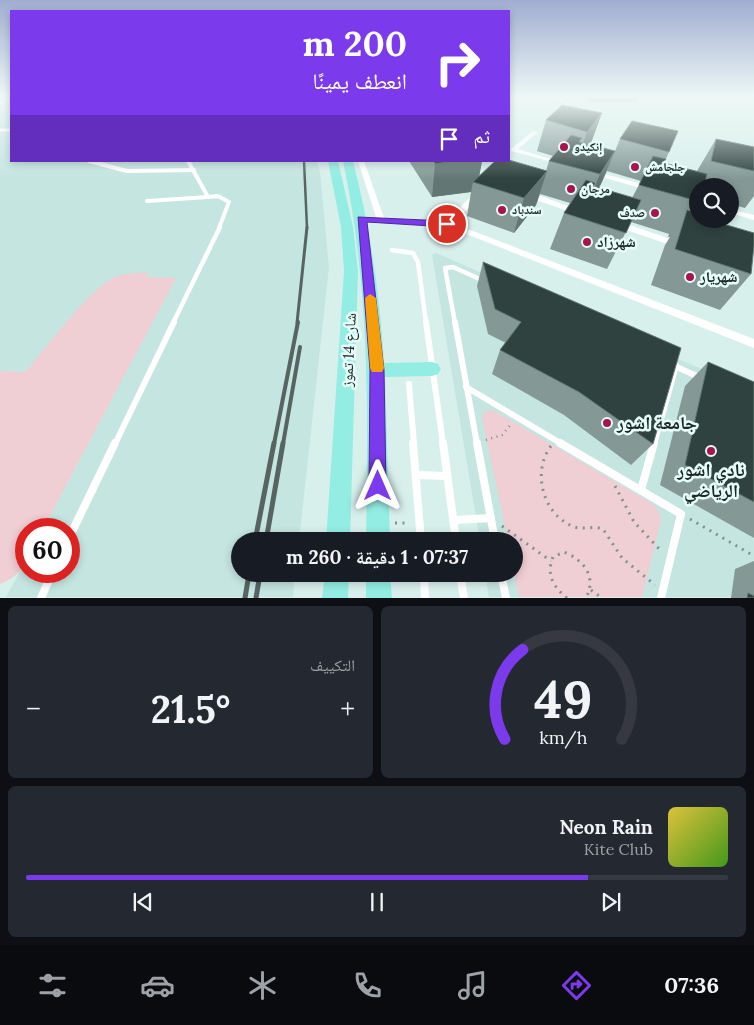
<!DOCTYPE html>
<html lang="ar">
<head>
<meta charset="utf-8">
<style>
  :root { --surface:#171b24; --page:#242831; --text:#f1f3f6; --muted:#9ea1a6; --line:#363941; --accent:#7c3aed }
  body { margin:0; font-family:Lora,"Noto Naskh Arabic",serif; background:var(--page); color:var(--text); direction:rtl; height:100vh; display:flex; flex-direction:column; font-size:19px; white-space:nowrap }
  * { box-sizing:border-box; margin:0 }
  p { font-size:16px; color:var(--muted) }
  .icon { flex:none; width:28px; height:28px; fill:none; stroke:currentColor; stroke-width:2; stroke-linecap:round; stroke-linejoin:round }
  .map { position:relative; height:598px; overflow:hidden; direction:ltr }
  .panel { display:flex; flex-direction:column; gap:8px; padding:8px; background:#0d0f14; flex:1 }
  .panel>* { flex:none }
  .top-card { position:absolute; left:10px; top:10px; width:500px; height:152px; border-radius:0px; box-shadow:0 2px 8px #0003; direction:rtl; background:#7c3aed; color:#fff; overflow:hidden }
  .controls { position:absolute; left:689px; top:178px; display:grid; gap:10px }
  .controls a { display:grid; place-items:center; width:50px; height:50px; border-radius:50%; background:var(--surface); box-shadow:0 2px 8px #0003; font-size:25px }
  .speed { position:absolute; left:15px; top:518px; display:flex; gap:10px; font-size:25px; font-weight:700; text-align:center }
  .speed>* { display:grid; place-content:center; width:65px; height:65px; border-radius:50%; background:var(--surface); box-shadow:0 2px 8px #0003; line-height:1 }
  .speed .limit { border:8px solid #d22; background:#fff; color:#111 }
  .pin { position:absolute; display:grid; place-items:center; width:42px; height:42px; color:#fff; margin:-21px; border:2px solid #fff; border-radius:50%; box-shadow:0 1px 5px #0007 }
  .me { position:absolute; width:55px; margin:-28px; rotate:0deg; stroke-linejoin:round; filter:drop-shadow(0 0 4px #0008) }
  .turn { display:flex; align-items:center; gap:18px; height:105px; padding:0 20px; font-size:22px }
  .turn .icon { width:65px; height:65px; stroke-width:2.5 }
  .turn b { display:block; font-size:35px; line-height:42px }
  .then { display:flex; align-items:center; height:48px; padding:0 20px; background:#0003; gap:10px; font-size:19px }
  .big { font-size:38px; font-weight:800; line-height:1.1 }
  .panel .card { flex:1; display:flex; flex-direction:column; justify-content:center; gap:8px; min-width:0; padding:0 18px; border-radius:8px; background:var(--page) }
  .panel .dial { align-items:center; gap:0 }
  .dial svg { height:130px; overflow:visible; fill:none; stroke:var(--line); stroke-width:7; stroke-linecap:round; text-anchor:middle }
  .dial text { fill:var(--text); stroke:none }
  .song { display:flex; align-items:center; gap:15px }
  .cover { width:60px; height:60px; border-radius:8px; background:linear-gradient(135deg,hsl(50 70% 55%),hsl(100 70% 35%)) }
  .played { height:5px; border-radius:2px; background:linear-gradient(90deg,var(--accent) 80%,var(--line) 80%) }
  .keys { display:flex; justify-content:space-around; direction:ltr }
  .heat { display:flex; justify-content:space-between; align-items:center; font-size:28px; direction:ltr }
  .panel .tiles { flex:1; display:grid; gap:8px; grid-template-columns:1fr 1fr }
  .card:last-child { grid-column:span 2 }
  .trip { position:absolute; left:231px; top:532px; width:292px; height:50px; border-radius:25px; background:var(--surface); box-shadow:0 2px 8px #0003; font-weight:800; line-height:50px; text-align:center; direction:rtl }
  .dock { display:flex; height:80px; justify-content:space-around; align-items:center; background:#090b0e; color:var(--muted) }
  .dock .icon { width:35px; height:35px }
  .dock .on { color:var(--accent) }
  .dock b { font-size:22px; color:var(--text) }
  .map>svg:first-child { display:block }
  .built { fill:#c5e5e0 }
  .green { fill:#efced4 }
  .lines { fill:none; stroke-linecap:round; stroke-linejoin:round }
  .path-far1 { stroke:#81928f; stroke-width:2.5; stroke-dasharray:1 4.5; stroke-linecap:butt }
  .path { stroke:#81928f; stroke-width:3; stroke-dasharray:2 5.5; stroke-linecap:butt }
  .lane-far4 { stroke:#fff; stroke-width:3 }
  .lane-far3 { stroke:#fff; stroke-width:4 }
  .lane-far2 { stroke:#fff; stroke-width:4.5 }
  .lane-far1 { stroke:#fff; stroke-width:6 }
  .lane { stroke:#fff; stroke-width:8 }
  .street { fill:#fff; fill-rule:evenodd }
  .primary { fill:#94ede3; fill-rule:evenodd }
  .rail-far3 { stroke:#576462; stroke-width:2.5 }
  .rail-far2 { stroke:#576462; stroke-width:3 }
  .rail-far1 { stroke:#576462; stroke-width:4 }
  .rail { stroke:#576462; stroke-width:5 }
  .wall { fill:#849996; fill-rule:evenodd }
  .shaded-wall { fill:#627673 }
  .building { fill:#2f423f; stroke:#627673 }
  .route { fill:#7c3aed; stroke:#51269a }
  .slow { fill:#f59e0b }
  .poi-dot { fill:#a7144f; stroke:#e5fdf9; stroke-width:2 }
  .labels { text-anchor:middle; stroke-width:5; stroke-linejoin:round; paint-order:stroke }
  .far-poi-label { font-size:12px; font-weight:bold; fill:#1e2725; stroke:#e5fdf9; text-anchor:start }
  .poi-label { font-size:15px; font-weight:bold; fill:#1e2725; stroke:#e5fdf9; text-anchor:start }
  .street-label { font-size:15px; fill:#1e2725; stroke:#e5fdf9 }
  .near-poi-label { font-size:18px; font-weight:bold; fill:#1e2725; stroke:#e5fdf9; text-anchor:start }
</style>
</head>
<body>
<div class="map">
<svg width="754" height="598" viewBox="0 0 754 598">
  <rect width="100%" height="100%" fill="#d8f0ec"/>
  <g class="built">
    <path d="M0,96H11V161H317L320,172L329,267L299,541H240V574H295L293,597H6L26,560V571H69V529H43L175,279L145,277L147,273L112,278L80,309L25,372L0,371Z"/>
    <path d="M436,253L754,392V597H489L485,574H515V541H480L432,255Z"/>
  </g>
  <g class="green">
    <path d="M148,272L146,277L176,278L43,529H26C26,557 30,572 0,584V371L25,372C45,349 89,290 113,278C123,273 137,273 148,272Z"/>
    <path d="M486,410L495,411L653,504L659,512L661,520L642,597H519L514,574L515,541H508L482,417Z"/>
  </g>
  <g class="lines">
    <path class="path-far1" d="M486,440L502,435L512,423"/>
    <g class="path">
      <path d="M551,446C532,471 542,513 572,526C582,531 593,525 603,529L622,558L655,585"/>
      <path d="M615,486L634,522L662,552"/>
      <path d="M690,519L754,556"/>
      <path d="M395,523H410"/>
      <path d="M502,526L551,561"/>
      <path d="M591,590L602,598"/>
      <path d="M567,598C553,587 546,574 553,557L564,552C584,560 597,577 586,598"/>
    </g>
    <g class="lane-far4">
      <path d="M559,96L572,111"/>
      <path d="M0,103L11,96"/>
      <path d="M0,130H11"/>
    </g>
    <g class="lane-far3">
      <path d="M89,161L127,171L194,170"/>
      <path d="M188,161L208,197L218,196L229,202L219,228"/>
      <path d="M147,201L208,197"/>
    </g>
    <g class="lane-far2">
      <path d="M392,250L413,253L418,262L426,323"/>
      <path d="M173,323L220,227"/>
      <path d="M455,323L445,268L453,267L484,281"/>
    </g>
    <g class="lane-far1">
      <path d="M426,322L443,444"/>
      <path d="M455,322L477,444"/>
      <path d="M670,364L701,378"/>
      <path d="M409,384L414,444"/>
      <path d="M466,387L562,444"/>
      <path d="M115,444L174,322"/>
      <path d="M654,444L676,366"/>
    </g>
    <g class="lane">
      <path d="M413,443L421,541"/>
      <path d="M443,443L456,541"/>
      <path d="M477,443L495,541"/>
      <path d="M560,443L681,514L661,598"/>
      <path d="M416,475L446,476"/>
      <path d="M641,490L654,443"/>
      <path d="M453,520L491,518"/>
      <path d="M69,538L115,443"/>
      <path d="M424,574L425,598"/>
      <path d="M460,574L464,598"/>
      <path d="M501,574L506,598"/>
      <path d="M41,598L53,571"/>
    </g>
    <g class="street">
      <path d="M533,131L538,132L518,149L564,163V165L511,151V149Z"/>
      <path d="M358,161H364L384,218L445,221L476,192H482V196L452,223L754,339V348L446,226L359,221V217H376Z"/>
      <path d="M593,171L654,187L655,189L651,191L591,174V172Z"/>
      <path d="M524,192H530L584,212L583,214H577L524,196Z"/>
      <path d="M730,209L754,215V220L730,213Z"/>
      <path d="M612,221H618L682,243L683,245L679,248L676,247L612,225Z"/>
    </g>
    <g class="primary">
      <path d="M328,161H338L353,227L358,271L350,541H326L344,271L341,227Z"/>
      <path d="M343,161H353C370,228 380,294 384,363L432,362L438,364L441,369L438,374L432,376L385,377L390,541H366C368,412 370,288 343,161Z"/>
      <path d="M325,574H349L348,598H322Z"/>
      <path d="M366,574H390L392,598H366Z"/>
    </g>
    <path class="rail-far3" d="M304,161L307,228"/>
    <path class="rail-far2" d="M297,323L307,227"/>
    <g class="rail-far1">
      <path d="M274,444L298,322"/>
      <path d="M283,444L300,347"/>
    </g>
    <g class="rail">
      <path d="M255,541L274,443"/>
      <path d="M266,541L283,443"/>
      <path d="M245,598L249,574"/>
      <path d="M256,598L260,574"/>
    </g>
  </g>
  <g class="wall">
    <path d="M585,96H639L636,102H590Z"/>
    <path d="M602,113L590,145L615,151L620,139L669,152L664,163L697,171L716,139L754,147V196L745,208L730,204V186H698V206L694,212L696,216L751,274L720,310L651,285L665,245L670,237H668L669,234L631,222L607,269L550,249L564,213L570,203L540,194L536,205L514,233L467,216L471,192L432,197L409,161H482L479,176L546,171L549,161L553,156L537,151L546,120ZM607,171L641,181L632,198L599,188Z"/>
    <path d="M483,262L653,444L631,465L564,415L492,374L500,350L506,343L488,334L477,286Z"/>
    <path d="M708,362L754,382V538L660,485L685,386Z"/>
    <path d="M754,561V598H731L735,569Z"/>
  </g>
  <g class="shaded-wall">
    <path d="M602,113L591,143L576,163L587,132Z"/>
    <path d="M615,151L601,184L586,208L600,174Z"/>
    <path d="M456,161H482L478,183L473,182L471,192L432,197L435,164Z"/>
    <path d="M547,171L536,205L514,233L524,198Z"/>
  </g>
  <g class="building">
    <path d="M562,105L602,113L587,132L546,120Z"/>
    <path d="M632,121L678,131L669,152L620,139Z"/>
    <path d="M571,135L582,138L579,142L615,151L600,174L549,161Z"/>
    <path d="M716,139L754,147V171L711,161Z"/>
    <path d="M653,156L666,159L664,163L707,174L704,186H698V204L689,201L690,199L639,185Z"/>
    <path d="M509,160L547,171L524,198L473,182L495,161H509Z"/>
    <path d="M434,161H456L435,164Z"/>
    <path d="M586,180L595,183L593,186L641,200L626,233L564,213Z"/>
    <path d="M687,210L696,213V216H698V219H706L754,233V245L751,274L675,249Z"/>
    <path d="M483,262L681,348L653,444L579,392L500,350L521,322L495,309Z"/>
    <path d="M708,362L754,382V502L685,465Z"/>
    <path d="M748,593L754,596V598H747Z"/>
  </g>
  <linearGradient id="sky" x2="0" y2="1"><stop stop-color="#a0add0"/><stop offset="0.54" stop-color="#edf8f6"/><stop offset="1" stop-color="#edf8f6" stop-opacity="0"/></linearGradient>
  <rect width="754" height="179" fill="url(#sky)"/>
  <path class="route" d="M358,217L447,221L452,224L447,227L367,222L384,370L386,486L384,492L378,494L372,492L369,486L370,370Z"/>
  <path class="slow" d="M370,294L376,298L384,368L382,372H372L370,368L365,298Z"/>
  <g class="poi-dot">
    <circle cx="564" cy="147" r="5"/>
    <circle cx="635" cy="167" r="5"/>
    <circle cx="571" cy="189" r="5"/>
    <circle cx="502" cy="210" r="5"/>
    <circle cx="655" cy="213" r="5"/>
    <circle cx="587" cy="242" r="5"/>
    <circle cx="690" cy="277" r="5"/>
    <circle cx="607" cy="423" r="5"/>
    <circle cx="711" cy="451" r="5"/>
  </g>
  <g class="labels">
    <g class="far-poi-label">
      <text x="574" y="151">إنكيدو</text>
      <text x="645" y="171">جلجامش</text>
      <text x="581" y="193">مرجان</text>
      <text x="512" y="214">سندباد</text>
      <text x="645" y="217" text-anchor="end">صدف</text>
    </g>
    <g class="poi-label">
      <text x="597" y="247">شهرزاد</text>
      <text x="700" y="282">شهريار</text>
    </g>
    <g class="street-label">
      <text transform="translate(349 350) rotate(-87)" y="5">شارع 14 تموز</text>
    </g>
    <g class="near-poi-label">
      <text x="617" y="429">جامعة اشور</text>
      <text x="711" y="476" text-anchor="middle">نادي اشور<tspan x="711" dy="21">الرياضي</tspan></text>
    </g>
  </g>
</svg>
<div class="controls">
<a><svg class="icon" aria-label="search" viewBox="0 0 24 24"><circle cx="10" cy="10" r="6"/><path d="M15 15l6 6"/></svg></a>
</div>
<div class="speed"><div class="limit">60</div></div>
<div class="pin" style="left:447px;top:224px;background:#d93025"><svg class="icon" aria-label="arrive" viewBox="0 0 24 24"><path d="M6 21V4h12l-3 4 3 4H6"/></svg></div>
<svg class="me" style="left:378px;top:486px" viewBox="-20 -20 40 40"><path d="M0-17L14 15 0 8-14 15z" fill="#7c3aed" stroke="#fff" stroke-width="4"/></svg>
<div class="trip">07:37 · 1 دقيقة · 260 m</div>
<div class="top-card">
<div class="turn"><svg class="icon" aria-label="right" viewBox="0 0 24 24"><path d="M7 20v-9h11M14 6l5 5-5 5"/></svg><div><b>200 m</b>انعطف يمينًا</div></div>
<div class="then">ثم<svg class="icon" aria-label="arrive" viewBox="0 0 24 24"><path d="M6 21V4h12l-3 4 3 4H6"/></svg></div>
</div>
</div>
<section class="panel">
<div class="tiles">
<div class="card dial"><svg viewBox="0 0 100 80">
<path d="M14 69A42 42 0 1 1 86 69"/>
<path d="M14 69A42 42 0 0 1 25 14" stroke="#7c3aed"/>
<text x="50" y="56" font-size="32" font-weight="700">49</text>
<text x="50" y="72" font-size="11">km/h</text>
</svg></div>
<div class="card"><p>التكييف</p>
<div class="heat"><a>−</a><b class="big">21.5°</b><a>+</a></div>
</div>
<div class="card">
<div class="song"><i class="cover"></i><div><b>Neon Rain</b><p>Kite Club</p></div></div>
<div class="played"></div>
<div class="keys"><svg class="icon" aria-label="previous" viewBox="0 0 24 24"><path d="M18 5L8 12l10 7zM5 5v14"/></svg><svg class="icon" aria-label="pause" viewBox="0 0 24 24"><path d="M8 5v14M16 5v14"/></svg><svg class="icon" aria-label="next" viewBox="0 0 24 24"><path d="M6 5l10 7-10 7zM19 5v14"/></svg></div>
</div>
</div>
</section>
<nav class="dock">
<b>07:36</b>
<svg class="icon on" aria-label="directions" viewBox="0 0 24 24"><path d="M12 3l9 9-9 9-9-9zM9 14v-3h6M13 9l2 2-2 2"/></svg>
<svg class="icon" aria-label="music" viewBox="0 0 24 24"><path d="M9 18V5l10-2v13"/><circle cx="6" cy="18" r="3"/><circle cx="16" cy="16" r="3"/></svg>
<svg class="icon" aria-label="phone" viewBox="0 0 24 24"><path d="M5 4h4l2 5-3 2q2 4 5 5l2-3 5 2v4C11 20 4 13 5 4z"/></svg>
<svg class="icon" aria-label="climate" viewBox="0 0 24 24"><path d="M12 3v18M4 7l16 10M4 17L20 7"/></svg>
<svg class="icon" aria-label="car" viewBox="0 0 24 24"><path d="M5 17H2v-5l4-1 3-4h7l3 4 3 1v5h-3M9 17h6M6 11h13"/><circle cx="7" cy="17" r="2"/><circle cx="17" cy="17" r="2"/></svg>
<svg class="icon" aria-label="filters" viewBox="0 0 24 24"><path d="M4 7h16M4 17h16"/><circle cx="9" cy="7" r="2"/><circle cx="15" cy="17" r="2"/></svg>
</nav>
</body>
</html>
